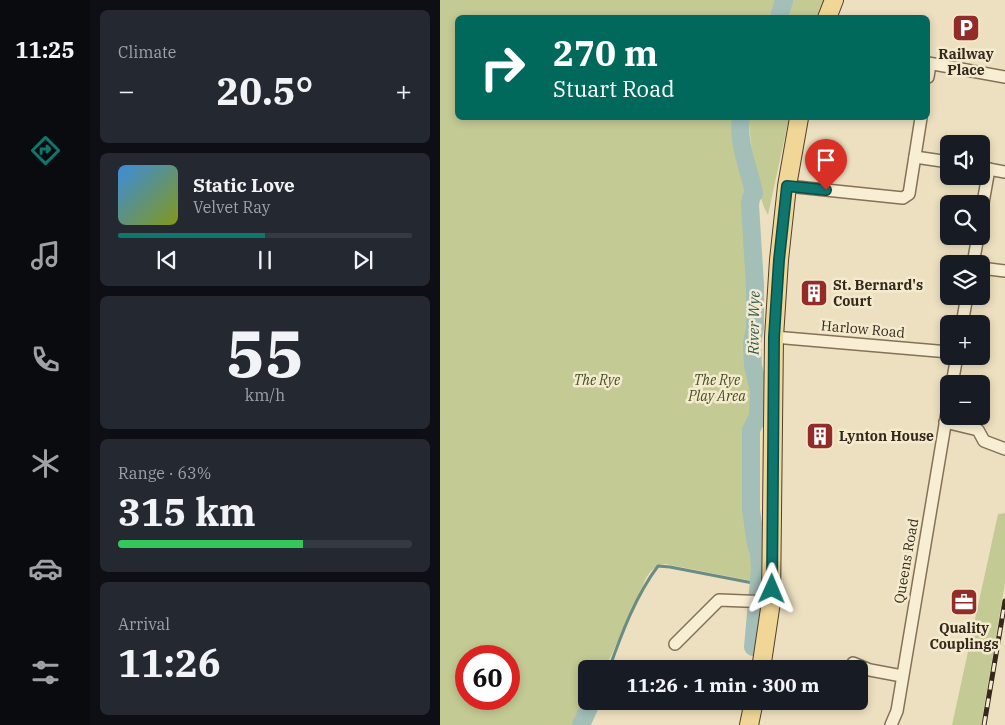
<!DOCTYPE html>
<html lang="en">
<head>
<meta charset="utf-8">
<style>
  :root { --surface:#171b24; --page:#242831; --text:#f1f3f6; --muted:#9ea1a6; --line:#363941; --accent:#0f766e }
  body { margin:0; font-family:"IBM Plex Serif",serif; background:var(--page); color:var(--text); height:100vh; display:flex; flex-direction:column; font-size:19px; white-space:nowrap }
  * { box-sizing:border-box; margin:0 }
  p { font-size:16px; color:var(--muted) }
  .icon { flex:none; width:28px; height:28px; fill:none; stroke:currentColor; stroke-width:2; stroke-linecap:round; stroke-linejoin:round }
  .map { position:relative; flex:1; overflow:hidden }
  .side { display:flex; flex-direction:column; gap:10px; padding:10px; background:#0d0f14; width:350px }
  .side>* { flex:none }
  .guide { position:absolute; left:15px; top:15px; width:475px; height:105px; border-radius:8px; box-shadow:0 2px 8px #0003; background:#00695c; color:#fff; overflow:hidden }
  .controls { position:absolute; left:500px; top:135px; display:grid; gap:10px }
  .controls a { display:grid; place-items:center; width:50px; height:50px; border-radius:8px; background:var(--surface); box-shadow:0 2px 8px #0003; font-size:25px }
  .speed { position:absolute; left:15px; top:645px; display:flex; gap:10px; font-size:25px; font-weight:700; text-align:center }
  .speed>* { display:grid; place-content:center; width:65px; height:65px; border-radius:50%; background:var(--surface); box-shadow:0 2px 8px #0003; line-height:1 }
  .speed .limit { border:8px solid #d22; background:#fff; color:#111 }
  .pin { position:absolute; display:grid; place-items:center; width:42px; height:42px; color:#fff; margin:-51px -21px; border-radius:50% 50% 50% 0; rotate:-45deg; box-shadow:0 0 5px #0007 }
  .pin .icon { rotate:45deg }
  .me { position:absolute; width:55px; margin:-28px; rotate:1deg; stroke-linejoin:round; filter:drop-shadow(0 0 4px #0008) }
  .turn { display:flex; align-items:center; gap:18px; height:105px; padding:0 15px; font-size:22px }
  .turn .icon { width:65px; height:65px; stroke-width:2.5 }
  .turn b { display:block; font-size:35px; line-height:42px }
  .big { font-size:38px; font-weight:800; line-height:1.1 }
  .side .widget { flex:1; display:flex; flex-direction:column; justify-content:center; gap:8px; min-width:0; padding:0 18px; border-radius:8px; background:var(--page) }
  .side .dial { align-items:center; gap:0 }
  .dial b { font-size:65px; line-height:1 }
  .song { display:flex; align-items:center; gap:15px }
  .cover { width:60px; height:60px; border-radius:8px; background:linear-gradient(135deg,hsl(210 70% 55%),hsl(70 70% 35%)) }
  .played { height:5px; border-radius:2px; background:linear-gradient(90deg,var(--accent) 50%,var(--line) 50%) }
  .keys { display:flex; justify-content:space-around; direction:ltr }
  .heat { display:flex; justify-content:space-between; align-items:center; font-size:28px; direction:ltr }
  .charge { height:8px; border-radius:4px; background:linear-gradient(90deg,#34c759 63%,var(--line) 0) }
  .trip { position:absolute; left:138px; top:660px; width:290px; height:50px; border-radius:8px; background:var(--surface); box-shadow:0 2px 8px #0003; font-weight:800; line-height:50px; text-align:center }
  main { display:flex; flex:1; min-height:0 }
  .dock { display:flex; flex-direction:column; width:90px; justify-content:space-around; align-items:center; background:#090b0e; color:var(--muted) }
  .dock .icon { width:35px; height:35px }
  .dock .selected { color:var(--accent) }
  .dock b { font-size:22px; color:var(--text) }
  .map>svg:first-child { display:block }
  .green { fill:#c3ca94; fill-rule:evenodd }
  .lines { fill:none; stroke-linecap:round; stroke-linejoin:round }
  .stream { stroke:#6a8c85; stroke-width:3 }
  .river { stroke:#a3bfb7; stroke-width:18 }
  .minor-casing { stroke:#857158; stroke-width:14 }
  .primary-casing { stroke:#533f2d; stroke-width:20 }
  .minor { stroke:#f8eed3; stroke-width:11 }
  .primary { stroke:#f0d797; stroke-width:18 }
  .rail-casing { stroke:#35291c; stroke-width:5 }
  .rail { stroke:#f4ebcf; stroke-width:3; stroke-dasharray:9; stroke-linecap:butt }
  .route-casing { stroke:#0a4d48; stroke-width:12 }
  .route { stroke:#0f766e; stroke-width:9 }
  .labels { text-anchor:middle; stroke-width:5; stroke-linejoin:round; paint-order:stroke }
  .poi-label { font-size:14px; font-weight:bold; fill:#35291c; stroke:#f4ebcf }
  .street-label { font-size:14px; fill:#35291c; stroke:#f4ebcf }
  .park-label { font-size:14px; font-style:italic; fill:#445123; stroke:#f4ebcf }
  .water-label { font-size:15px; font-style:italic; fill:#2c5553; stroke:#f4ebcf }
</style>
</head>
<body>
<main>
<nav class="dock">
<b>11:25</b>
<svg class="icon selected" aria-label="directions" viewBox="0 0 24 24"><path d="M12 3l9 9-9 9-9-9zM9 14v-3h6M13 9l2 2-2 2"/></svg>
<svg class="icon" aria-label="music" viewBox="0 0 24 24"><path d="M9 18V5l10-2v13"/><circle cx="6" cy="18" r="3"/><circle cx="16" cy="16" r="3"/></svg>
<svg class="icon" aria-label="phone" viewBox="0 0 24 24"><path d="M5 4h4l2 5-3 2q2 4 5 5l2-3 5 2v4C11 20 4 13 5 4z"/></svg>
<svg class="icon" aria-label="climate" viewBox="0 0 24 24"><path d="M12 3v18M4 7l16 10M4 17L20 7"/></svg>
<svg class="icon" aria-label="car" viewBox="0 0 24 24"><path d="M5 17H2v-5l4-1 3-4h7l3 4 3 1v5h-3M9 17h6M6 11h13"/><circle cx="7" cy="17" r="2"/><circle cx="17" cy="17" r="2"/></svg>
<svg class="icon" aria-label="filters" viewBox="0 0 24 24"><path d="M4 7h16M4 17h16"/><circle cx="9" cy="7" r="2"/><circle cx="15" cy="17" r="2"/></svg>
</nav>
<section class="side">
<div class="widget"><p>Climate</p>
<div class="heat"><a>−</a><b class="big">20.5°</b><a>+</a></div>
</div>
<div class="widget">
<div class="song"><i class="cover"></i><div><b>Static Love</b><p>Velvet Ray</p></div></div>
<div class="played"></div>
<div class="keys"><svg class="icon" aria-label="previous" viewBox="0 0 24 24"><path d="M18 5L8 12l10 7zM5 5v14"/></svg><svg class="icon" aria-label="pause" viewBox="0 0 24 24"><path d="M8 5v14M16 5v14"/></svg><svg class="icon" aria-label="next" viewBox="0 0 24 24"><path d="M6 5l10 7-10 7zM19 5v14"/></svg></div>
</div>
<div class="widget dial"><b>55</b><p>km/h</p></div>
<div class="widget"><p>Range · 63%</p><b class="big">315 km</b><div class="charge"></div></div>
<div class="widget"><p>Arrival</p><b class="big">11:26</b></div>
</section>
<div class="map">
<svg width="565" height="725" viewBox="0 0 565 725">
  <rect width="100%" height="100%" fill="#ede0c0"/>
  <g class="green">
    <path d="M0,0H385L377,18L348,17L351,5L338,3L336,4L330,18H18V118H298L302,153L307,173L313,275L315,383L309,472L311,519L315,538V555L312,581L225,564C216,565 211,570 206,578L165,669H146C146,691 147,705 136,725H0ZM26,656H69V699H26Z"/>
    <path d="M309,118H349L328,215C316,196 310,142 309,118Z"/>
    <path d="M565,513V583L541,725H512L558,514Z"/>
  </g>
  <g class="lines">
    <path class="stream" d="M169,669C181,635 196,595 218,566L230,567L318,584"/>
    <g class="river">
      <path d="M339,18L344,0"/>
      <path d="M301,118C297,143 309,168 314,193L311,198L310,205L315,285V328L312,343L313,366L319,390L318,416L311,430V510L316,544L319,553L320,569L313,647"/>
      <path d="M141,725L152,701"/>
    </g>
    <g class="minor-casing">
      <g id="minor">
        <path d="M488,63L565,77"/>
        <path d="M488,77L490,64"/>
        <path d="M475,157L509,162"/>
        <path d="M543,168L565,172"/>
        <path d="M347,186L463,198L469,194L481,118"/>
        <path d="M541,214L549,169"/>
        <path d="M533,264L538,236"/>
        <path d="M541,268L565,271"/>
        <path d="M522,324L527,296"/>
        <path d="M334,337L509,352"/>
        <path d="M512,384L517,356"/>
        <path d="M505,422L538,430L544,441L565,449"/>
        <path d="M235,644L279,600L331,602"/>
        <path d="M413,663L430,670L462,676"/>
        <path d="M451,725L457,711L509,401"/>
      </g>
    </g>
    <g class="primary-casing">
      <g id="primary">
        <path d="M387,18L394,0"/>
        <path d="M321,669L331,602L334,337L339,260L347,186L359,118"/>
        <path d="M309,725L314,701"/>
      </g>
    </g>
    <use href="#minor" class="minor"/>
    <use href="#primary" class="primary"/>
    <g class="rail-casing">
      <path id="rail" d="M544,725L565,601"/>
    </g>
    <use href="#rail" class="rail"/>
  </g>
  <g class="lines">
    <g class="route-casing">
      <path id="route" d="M332,589L334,337L339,260L347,186L386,190"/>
    </g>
    <use href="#route" class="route"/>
  </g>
  <defs>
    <g id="parking-square" transform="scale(1.4375)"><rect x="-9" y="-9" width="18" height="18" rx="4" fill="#932b29" stroke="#f4ebcf"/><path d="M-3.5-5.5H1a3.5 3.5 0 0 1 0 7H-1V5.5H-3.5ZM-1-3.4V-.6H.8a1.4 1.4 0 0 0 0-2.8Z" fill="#fff"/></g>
    <g id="building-square" transform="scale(1.4375)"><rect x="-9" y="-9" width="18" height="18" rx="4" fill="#932b29" stroke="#f4ebcf"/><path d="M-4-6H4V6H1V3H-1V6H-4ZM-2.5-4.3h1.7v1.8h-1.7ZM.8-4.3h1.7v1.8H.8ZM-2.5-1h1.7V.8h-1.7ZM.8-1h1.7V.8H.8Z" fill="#fff"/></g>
    <g id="office-square" transform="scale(1.4375)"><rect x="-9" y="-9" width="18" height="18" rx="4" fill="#932b29" stroke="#f4ebcf"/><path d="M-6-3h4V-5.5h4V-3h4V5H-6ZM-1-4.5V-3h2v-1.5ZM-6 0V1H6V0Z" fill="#fff"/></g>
  </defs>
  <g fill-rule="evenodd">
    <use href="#parking-square" x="526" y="28"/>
    <use href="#building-square" x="374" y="293"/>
    <use href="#building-square" x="380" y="436"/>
    <use href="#office-square" x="524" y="602"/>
  </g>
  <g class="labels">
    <g class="poi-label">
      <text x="526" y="59">Railway<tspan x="526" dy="16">Place</tspan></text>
      <text x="393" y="290" text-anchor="start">St. Bernard's<tspan x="393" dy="16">Court</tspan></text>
      <text x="399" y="441" text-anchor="start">Lynton House</text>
      <text x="524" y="633">Quality<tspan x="524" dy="16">Couplings</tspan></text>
    </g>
    <g class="street-label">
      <text transform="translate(423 329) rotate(5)" y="5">Harlow Road</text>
      <text transform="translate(466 561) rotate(-80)" y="5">Queens Road</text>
    </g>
    <g class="park-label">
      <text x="157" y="385">The Rye</text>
      <text x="277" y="385">The Rye<tspan x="277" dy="16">Play Area</tspan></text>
    </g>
    <g class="water-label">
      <text transform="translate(314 323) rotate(-89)" y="5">River Wye</text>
    </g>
  </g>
</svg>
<div class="controls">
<a><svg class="icon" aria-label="sound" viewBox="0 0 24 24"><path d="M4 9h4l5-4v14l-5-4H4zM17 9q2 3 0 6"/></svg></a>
<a><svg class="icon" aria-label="search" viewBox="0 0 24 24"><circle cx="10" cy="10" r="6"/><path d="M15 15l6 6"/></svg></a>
<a><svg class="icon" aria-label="layers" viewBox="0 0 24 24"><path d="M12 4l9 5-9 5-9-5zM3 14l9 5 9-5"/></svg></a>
<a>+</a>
<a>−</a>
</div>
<div class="speed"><div class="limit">60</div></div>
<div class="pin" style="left:386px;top:190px;background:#d93025"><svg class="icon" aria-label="arrive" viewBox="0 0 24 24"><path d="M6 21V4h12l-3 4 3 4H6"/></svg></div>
<svg class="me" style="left:332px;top:589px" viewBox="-20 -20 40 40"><path d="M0-17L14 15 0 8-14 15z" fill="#0f766e" stroke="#fff" stroke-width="4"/></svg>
<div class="trip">11:26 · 1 min · 300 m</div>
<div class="guide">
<div class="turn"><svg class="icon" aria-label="right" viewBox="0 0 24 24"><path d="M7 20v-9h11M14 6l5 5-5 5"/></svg><div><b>270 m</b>Stuart Road</div></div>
</div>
</div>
</main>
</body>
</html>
